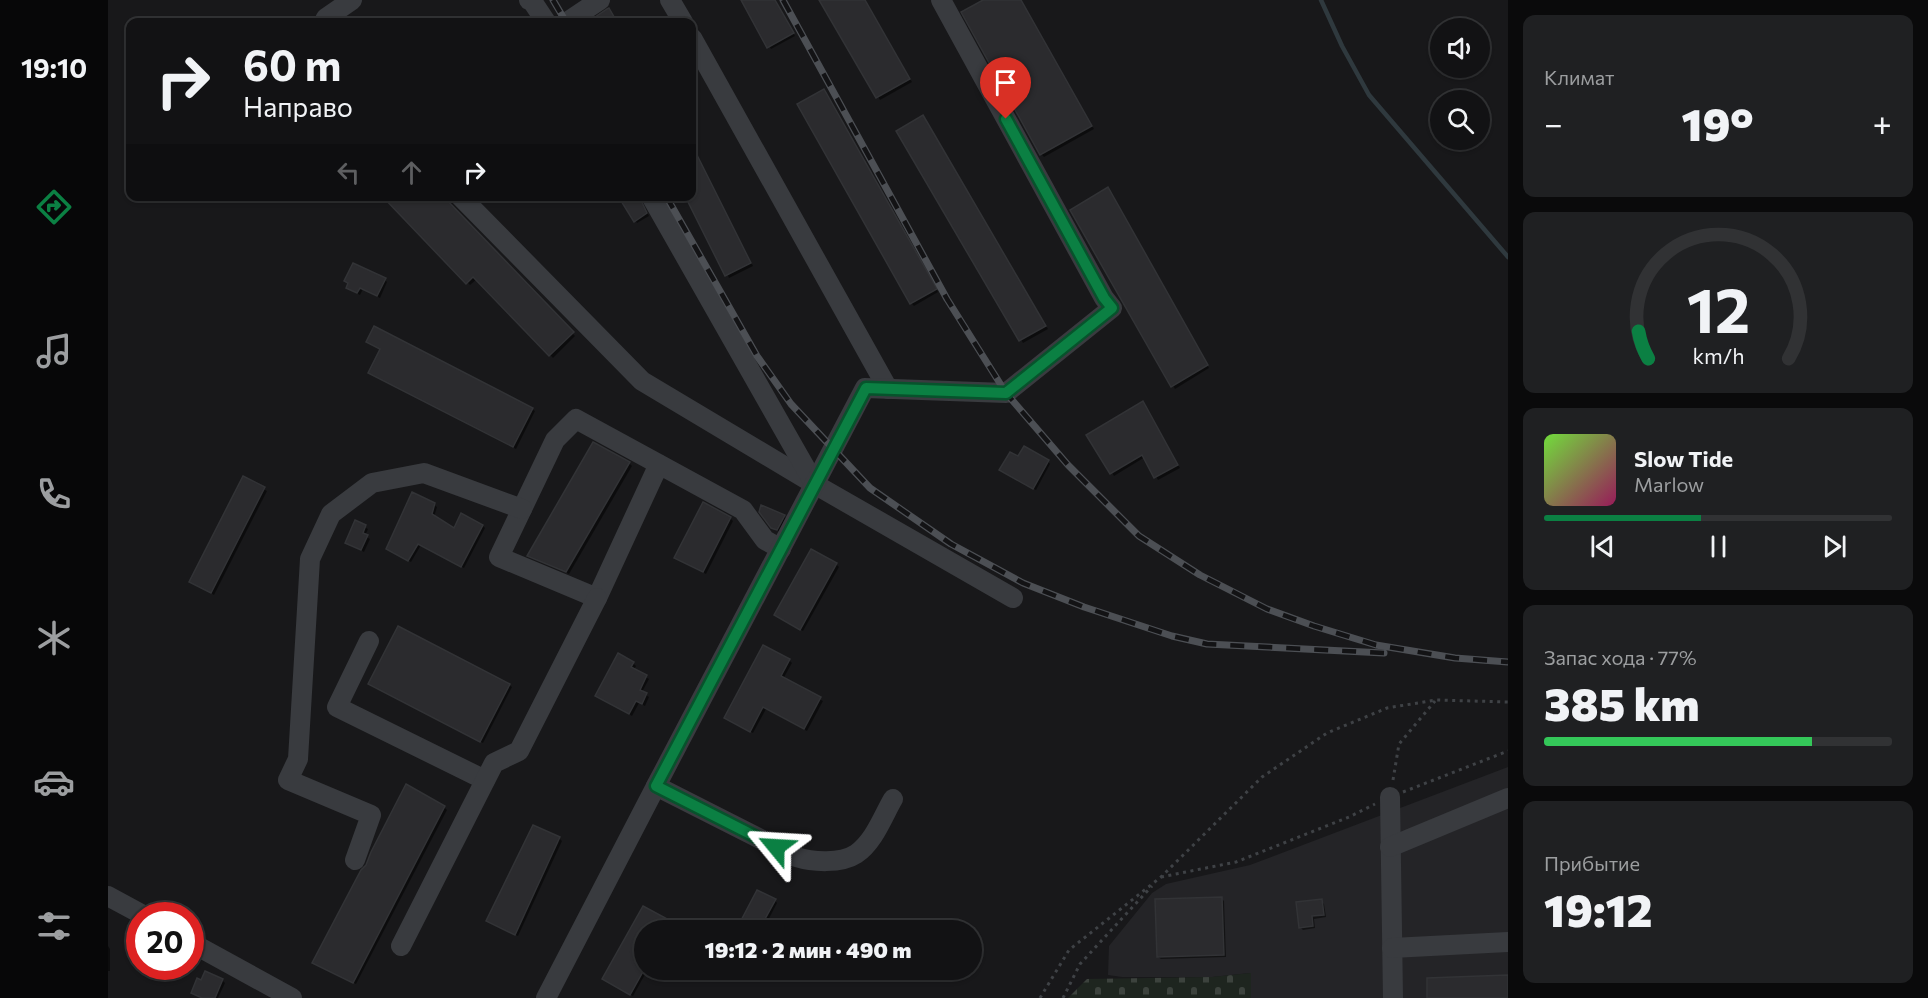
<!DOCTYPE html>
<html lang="ru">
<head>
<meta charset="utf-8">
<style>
  :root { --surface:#121214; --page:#1f2022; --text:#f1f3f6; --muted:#9c9ea0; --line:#313234; --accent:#0b8043 }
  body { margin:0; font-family:Commissioner,sans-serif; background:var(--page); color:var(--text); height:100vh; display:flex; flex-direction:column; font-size:22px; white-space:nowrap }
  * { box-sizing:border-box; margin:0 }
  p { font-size:20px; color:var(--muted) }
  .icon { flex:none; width:33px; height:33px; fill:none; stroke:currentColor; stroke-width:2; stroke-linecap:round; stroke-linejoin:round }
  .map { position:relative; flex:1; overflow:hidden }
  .sheet { display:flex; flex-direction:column; gap:15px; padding:15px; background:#0a0a0b; width:420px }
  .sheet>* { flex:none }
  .guide { position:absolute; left:18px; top:18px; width:570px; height:183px; border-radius:12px; box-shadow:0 2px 4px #0004,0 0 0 2px var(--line); background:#121214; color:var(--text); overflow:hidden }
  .controls { position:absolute; left:1322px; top:18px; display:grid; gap:12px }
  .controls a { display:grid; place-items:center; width:60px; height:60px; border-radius:50%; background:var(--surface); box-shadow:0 2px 4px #0004,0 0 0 2px var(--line); font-size:30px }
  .speed { position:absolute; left:18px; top:902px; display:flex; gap:12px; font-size:30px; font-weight:700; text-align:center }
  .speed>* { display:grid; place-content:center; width:78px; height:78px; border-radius:50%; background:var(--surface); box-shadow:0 2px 4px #0004,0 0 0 2px var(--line); line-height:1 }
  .speed .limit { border:9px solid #d22; background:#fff; color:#111 }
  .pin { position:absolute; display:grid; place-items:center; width:51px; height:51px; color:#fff; margin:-62px -26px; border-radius:50% 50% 50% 0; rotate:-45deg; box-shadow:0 0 6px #0007 }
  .pin .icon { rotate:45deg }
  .me { position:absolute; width:66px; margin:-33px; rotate:297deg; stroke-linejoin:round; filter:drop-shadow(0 0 4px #0008) }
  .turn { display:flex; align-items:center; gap:21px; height:126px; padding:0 18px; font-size:27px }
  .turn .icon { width:78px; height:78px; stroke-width:2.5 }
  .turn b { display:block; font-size:42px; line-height:51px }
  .lanes { display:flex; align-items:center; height:57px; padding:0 18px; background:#0003; justify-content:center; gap:30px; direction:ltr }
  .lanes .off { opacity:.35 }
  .big { font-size:45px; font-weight:800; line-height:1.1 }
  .sheet .tile { flex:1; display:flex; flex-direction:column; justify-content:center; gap:9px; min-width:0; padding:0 21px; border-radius:12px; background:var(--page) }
  .sheet .dial { align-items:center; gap:0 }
  .dial svg { height:156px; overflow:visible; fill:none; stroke:var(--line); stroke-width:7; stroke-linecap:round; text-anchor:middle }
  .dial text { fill:var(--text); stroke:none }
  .song { display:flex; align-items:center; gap:18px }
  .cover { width:72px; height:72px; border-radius:9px; background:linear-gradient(135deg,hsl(100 70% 55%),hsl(330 70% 35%)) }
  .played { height:6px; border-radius:3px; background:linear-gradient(90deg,var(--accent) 45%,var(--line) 45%) }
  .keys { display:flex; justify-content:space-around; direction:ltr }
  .heat { display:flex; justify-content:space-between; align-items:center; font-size:33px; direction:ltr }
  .charge { height:9px; border-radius:4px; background:linear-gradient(90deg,#34c759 77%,var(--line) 0) }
  .trip { position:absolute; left:526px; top:920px; width:348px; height:60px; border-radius:30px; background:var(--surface); box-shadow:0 2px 4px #0004,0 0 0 2px var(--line); font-weight:800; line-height:60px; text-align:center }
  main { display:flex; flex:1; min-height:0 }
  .tab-bar { display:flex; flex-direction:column; width:108px; justify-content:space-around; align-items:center; background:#070708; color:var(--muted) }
  .tab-bar .icon { width:42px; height:42px }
  .tab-bar .on { color:var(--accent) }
  .tab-bar b { font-size:27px; color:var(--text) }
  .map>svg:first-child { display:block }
  .built { fill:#242427 }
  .cemetery { fill:url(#cemetery-stones) }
  .shadow { fill:#0007 }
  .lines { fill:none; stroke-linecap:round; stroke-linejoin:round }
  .stream { stroke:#2f393e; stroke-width:4.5 }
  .building { fill:#2b2b2e; stroke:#323336; stroke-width:1.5 }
  .path { stroke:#3f4246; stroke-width:3; stroke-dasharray:3 4.5; stroke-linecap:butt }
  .minor { stroke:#393b3f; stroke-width:20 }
  .rail-casing { stroke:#4c4f54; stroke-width:7 }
  .rail { stroke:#131315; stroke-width:4.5; stroke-dasharray:14; stroke-linecap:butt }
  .route-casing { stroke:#07532c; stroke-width:15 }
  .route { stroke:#0b8043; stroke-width:10 }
</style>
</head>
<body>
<main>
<nav class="tab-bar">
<b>19:10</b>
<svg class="icon on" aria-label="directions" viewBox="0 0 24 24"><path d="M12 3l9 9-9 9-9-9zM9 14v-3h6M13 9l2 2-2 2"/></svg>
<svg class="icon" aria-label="music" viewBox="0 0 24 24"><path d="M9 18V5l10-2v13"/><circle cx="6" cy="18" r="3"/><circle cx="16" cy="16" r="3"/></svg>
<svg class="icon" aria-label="phone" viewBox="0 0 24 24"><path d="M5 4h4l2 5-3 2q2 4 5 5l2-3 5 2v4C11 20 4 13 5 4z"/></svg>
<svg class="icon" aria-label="climate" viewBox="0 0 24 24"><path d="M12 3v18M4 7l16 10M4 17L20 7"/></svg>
<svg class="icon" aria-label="car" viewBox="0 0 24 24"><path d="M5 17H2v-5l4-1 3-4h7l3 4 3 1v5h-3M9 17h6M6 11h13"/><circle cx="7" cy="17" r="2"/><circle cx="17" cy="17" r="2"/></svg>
<svg class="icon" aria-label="filters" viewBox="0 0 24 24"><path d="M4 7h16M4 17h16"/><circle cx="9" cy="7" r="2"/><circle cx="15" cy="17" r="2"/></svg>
</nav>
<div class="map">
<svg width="1400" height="998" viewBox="0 0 1400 998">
  <defs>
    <pattern id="cemetery-stones" width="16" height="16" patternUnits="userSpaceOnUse" patternTransform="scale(1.5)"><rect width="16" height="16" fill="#1e251f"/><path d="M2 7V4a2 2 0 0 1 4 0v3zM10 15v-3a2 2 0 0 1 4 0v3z" fill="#3c423d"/></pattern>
  </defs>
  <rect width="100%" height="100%" fill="#18181a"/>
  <path class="built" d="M1400,767V998H1143L1142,973L1104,977H1014L1000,975L1001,946L1044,893L1058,884L1142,865Z"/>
  <path class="cemetery" d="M1143,973V998H960L979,979L1104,977Z"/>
  <g class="shadow">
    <path d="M634,0H667L687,36L663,49Z"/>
    <path d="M713,0H757L804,82L772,100Z"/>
    <path d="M878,0H913L986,129L936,157L933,154Z"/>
    <path d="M716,91L830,292L806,306L803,303Z"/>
    <path d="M817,119L940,329L915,343L790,131Z"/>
    <path d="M591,162L645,266L621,278L584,196V166Z"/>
    <path d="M1003,192L1101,368L1067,389L964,210Z"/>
    <path d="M276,196H333L467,336L445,358L369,279L362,285Z"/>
    <path d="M512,196H534L533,200L541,216L529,223Z"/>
    <path d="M277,280L279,282L272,298L255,289L252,295L242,290L239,287L241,284L238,281Z"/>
    <path d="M262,373L424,409L427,411L408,449Z"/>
    <path d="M1035,402L1072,468L1050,480L1037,457L1006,476L980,435Z"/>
    <path d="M911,458L940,461L942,464L928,490L896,473Z"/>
    <path d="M521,463L524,466L461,574L421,555Z"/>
    <path d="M136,478L159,491L106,595L83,582Z"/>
    <path d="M326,505L329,507L326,517L347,530L375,526L377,528L356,568L313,545L303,562L282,551Z"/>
    <path d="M676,516L679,519L672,532L667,530L664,527Z"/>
    <path d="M622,518L625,521L598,574L571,560Z"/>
    <path d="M248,522L260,529L257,536L262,539L256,552L239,543Z"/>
    <path d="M728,564L731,567L695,631L671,618Z"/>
    <path d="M681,660L684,663L675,679L715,701L699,731L658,709L645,733L620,720Z"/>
    <path d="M525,663L528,666L526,670L541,679L534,692L541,697L537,706L531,703L524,716L489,696Z"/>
    <path d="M401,685L404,687L375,743L265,686Z"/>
    <path d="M336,807L339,810L248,984L209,965Z"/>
    <path d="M451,838L454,841L410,936L383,923Z"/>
    <path d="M1113,898L1116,901L1118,957L1053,959L1050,957Z"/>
    <path d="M667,900L669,903L655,930H630Z"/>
    <path d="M1213,901L1216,904L1218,917L1206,919L1207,928L1195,930L1192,927Z"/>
    <path d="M536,908L565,925L562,930H537V969H540L525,996L499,982Z"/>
    <path d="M0,946L2,949V971H0Z"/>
    <path d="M47,966H75L70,978L64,975L63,979L54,976L52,973L53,969Z"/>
    <path d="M114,980L117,983L110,998H93L84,993Z"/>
  </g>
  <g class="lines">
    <path class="stream" d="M1213,0L1234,46L1261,95L1400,257"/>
  </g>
  <g class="building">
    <path d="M633,0H667L686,33L659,48Z"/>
    <path d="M711,0H757L802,79L768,98Z"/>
    <path d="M875,0H913L984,126L932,155L853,12Z"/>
    <path d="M501,8L509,22H480L499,9Z"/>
    <path d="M716,89L829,289L802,304L689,104Z"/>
    <path d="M815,115L938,326L911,341L788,131Z"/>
    <path d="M584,145L643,263L617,276L577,196H584Z"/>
    <path d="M1000,187L1100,365L1063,387L962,210Z"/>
    <path d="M274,196H335L466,332L441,356L365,277L358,284Z"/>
    <path d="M510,196H531L539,213L526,222Z"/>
    <path d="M245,263L278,278L269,296L252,288L249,293L238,288L240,283L236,281Z"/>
    <path d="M266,326L425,408L405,447L260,373L272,349L258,342Z"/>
    <path d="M1035,401L1070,465L1046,478L1034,455L1002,474L978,435Z"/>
    <path d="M485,442L522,462L458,572L419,556Z"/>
    <path d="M916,446L941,460L925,489L891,470L902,452L910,456Z"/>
    <path d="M135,476L157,487L103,593L81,582Z"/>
    <path d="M304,492L327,503L324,514L346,528L353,513L375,525L353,567L310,544L300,561L278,549Z"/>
    <path d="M595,502L623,517L595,572L566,558Z"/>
    <path d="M653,505L677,515L669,530L663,528L651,512Z"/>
    <path d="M247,520L258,525L255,533L260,535L253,550L237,543Z"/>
    <path d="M703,549L729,563L692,630L666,615Z"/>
    <path d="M290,626L402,684L372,742L260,684Z"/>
    <path d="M655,645L682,659L673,676L713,697L696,729L655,707L642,732L616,718Z"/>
    <path d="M510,653L526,662L523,667L539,675L532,690L539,693L534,704L528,701L521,714L487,696Z"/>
    <path d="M298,784L337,806L245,983L204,963L253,870L258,865L263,852Z"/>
    <path d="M425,825L452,837L407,935L378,921Z"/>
    <path d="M649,890L668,899L651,930H628Z"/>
    <path d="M1114,897L1116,955L1049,957L1047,899Z"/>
    <path d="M1214,899L1216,915L1204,916L1205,926L1191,928L1188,902Z"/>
    <path d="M535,906L563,921L558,930H537V968L522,995L494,979Z"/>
    <path d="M97,971L115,979L107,998H94L83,993L89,978L93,980Z"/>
    <path d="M1400,975V998H1319V978Z"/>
  </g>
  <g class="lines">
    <g class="path">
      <path d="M1285,780L1291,744L1327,701"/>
      <path d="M1295,792L1400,751"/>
      <path d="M1053,877L1128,862L1241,817L1267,804"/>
      <path d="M932,998L961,950L1053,877L1154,777L1219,733L1279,708L1328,700L1400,702"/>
      <path d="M955,998L972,964L1044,886"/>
    </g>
    <g class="minor">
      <path d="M421,0L424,1L438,22"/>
      <path d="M562,0L575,22"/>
      <path d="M216,22L218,18L244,0"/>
      <path d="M459,22L492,0"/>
      <path d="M584,38L780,389"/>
      <path d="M352,196L534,381L708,485L905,598"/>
      <path d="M543,196L706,483"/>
      <path d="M551,464L489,598L391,557L447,440L468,419L635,510L657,540L673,549"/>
      <path d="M261,641L229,707L377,780"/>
      <path d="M548,786L757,388L898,393L1004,308L996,298L833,0"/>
      <path d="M1282,797L1285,998"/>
      <path d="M1282,847L1400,798"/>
      <path d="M247,860L263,815L180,780L190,759L202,559L223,514L264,483L316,473L414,509"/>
      <path d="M0,896L35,915"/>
      <path d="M82,942L184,998"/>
      <path d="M293,946L386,763L411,751L489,598"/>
      <path d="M1284,948L1400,942"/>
      <path d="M438,998L548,786L688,857C704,862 733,864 748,854C766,842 775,816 785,799"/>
    </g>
    <g class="rail-casing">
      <g id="rail">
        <path d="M445,0L458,22"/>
        <path d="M675,0L839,299L898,393L960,465L1031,536L1092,575L1159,609L1206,626L1268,645L1347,658L1400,662"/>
        <path d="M558,196L649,356L683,404L762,488L843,544L915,583L976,607L1064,636L1099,644L1276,653"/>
      </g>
    </g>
    <use href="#rail" class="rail"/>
  </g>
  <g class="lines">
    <g class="route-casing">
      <path id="route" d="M668,847L548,786L758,388L898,393L1004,308L996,298L898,119"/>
    </g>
    <use href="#route" class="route"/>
  </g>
</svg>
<div class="controls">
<a><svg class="icon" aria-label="sound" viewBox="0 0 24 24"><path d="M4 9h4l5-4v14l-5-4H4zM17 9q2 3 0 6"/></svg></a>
<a><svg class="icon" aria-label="search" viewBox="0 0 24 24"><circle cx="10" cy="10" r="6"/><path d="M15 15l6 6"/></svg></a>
</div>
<div class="speed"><div class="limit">20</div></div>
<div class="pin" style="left:898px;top:119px;background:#d93025"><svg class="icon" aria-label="arrive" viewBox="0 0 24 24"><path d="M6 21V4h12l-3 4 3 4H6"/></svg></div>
<svg class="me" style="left:668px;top:847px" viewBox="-20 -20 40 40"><path d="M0-17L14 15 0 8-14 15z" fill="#0b8043" stroke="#fff" stroke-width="4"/></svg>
<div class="trip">19:12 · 2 мин · 490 m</div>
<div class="guide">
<div class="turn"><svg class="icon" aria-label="right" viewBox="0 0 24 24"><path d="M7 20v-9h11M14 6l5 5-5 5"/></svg><div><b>60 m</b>Направо</div></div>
<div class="lanes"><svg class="icon off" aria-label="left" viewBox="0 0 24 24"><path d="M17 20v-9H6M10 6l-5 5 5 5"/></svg><svg class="icon off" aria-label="ahead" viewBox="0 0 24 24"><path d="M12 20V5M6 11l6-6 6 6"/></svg><svg class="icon" aria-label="right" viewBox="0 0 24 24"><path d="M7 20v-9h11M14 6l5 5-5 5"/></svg></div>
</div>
</div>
<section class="sheet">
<div class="tile"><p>Климат</p>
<div class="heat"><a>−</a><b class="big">19°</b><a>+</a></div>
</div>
<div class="tile dial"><svg viewBox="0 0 100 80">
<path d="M14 69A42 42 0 1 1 86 69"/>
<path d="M14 69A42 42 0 0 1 9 55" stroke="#0b8043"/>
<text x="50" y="56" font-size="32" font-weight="700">12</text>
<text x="50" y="72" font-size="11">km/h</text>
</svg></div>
<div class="tile">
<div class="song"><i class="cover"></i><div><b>Slow Tide</b><p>Marlow</p></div></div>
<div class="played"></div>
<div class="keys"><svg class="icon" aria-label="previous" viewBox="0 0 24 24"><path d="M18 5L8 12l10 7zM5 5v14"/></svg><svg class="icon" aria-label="pause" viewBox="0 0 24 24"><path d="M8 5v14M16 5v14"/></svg><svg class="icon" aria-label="next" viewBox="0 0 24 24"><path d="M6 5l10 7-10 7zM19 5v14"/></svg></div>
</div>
<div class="tile"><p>Запас хода · 77%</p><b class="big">385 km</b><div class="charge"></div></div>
<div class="tile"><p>Прибытие</p><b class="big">19:12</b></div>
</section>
</main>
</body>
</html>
